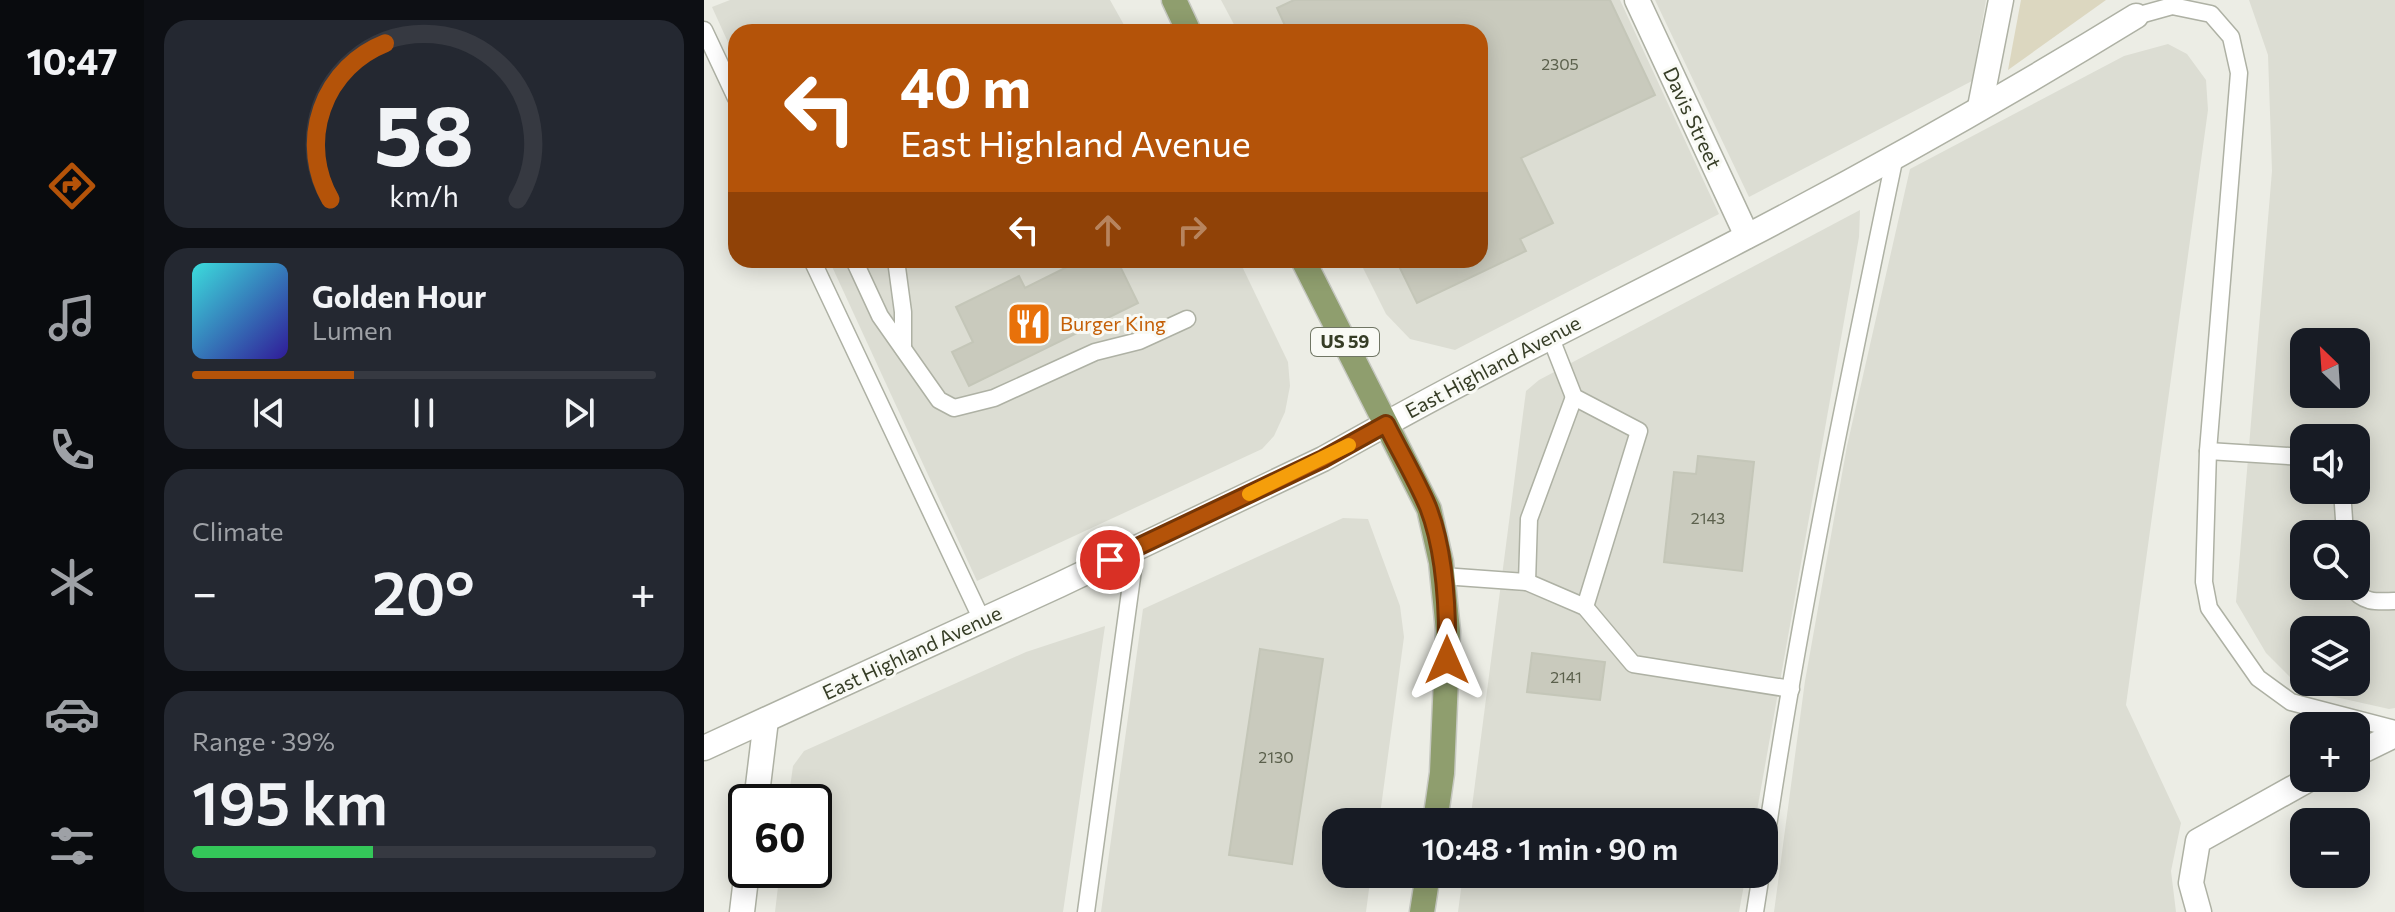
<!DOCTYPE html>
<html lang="en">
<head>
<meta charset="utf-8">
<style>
  :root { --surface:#171b24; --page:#242831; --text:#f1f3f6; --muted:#9ea1a6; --line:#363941; --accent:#b45309 }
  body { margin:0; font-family:Commissioner,sans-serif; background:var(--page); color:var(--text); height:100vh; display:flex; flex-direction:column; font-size:30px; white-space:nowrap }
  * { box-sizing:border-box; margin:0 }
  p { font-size:26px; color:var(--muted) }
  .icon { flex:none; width:44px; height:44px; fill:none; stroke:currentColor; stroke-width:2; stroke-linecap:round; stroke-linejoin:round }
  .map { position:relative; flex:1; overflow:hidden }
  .drawer { display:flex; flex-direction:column; gap:20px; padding:20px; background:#0d0f14; width:560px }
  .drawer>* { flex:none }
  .guide { position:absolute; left:24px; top:24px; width:760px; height:244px; border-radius:24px; box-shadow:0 4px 20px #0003; background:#b45309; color:#fff; overflow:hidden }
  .needle { width:52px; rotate:335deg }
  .buttons { position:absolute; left:1586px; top:328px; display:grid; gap:16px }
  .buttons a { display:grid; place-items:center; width:80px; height:80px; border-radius:16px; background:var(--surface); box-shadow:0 4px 20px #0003; font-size:40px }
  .speed { position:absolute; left:24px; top:784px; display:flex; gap:16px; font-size:40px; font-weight:700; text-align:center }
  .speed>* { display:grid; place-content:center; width:104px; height:104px; border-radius:50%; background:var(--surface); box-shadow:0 4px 20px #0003; line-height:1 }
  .speed .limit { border:4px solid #111; border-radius:12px; background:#fff; color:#111 }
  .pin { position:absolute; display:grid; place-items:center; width:68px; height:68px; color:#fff; margin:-34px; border:4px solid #fff; border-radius:50%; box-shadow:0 2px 8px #0007 }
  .me { position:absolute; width:88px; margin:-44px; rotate:0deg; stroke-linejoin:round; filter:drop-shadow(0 0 6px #0008) }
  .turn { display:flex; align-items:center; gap:28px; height:168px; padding:0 40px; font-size:36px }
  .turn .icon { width:104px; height:104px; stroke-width:2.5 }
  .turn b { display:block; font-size:56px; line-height:68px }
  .lanes { display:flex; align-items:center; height:76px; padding:0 40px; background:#0003; justify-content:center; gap:40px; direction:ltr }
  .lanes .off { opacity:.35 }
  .big { font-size:60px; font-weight:600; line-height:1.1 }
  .drawer .widget { flex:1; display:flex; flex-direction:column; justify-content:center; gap:12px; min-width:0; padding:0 28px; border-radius:24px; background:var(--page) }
  .drawer .dial { align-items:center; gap:0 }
  .dial svg { height:208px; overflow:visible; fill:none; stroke:var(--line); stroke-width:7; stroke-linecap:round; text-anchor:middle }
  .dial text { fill:var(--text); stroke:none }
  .song { display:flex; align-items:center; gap:24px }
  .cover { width:96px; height:96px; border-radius:12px; background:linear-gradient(135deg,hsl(180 70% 55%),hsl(250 70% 35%)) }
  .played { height:8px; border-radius:4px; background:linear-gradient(90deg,var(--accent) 35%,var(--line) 35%) }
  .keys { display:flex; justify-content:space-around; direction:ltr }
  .heat { display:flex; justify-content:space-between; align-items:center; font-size:44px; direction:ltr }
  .charge { height:12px; border-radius:6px; background:linear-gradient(90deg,#34c759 39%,var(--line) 0) }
  .trip { position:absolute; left:618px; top:808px; width:456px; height:80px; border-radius:24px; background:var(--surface); box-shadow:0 4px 20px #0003; font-weight:600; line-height:80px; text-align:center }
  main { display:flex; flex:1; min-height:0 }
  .menu { display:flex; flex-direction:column; width:144px; justify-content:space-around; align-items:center; background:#090b0e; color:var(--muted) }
  .menu .icon { width:56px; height:56px }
  .menu .selected { color:var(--accent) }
  .menu b { font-size:36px; color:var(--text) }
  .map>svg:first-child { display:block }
  .built { fill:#dcddd3; fill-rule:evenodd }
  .green { fill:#dcd7c0 }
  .building { fill:#c9cabd; stroke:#c4c6b8; stroke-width:2 }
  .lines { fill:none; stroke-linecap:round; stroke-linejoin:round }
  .service-casing { stroke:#aeb1a4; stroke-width:19 }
  .minor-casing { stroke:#aeb1a4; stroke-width:27 }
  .tertiary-casing { stroke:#aeb1a4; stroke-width:27 }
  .primary-casing { stroke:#c7c9c2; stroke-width:27 }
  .service { stroke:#fff; stroke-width:16 }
  .minor { stroke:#fff; stroke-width:24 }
  .tertiary { stroke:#fff; stroke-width:24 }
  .primary { stroke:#8f9e6e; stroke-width:24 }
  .route-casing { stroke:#753606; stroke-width:20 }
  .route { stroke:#b45309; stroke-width:14 }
  .slow { stroke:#f59e0b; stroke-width:14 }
  .labels { text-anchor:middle; stroke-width:6; stroke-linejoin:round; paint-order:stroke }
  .number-label { font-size:16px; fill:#5b604c }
  .shield { fill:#f9faf5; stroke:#707664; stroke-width:2 }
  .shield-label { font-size:18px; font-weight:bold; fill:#363d26 }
  .street-label { font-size:20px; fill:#363d26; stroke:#f9faf5 }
  .food-label { font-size:20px; fill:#c56008; stroke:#f9faf5; text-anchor:start }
</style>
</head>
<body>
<main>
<nav class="menu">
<b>10:47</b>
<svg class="icon selected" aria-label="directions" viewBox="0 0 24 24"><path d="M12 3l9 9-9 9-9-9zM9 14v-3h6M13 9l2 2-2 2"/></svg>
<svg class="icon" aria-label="music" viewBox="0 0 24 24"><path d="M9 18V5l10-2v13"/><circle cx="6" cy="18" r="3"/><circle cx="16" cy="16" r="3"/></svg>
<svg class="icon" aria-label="phone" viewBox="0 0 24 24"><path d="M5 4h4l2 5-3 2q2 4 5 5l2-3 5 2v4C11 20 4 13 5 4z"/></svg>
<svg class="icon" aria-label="climate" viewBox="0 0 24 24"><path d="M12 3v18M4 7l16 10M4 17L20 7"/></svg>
<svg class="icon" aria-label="car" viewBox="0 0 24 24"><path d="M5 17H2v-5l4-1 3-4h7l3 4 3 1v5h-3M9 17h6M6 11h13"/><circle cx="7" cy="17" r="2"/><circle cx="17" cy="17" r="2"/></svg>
<svg class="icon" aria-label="filters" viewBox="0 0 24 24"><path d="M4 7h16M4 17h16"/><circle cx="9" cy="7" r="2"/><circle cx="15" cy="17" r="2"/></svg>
</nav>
<section class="drawer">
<div class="widget dial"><svg viewBox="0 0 100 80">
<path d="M14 69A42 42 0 1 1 86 69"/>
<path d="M14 69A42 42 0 0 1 35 9" stroke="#b45309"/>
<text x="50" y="56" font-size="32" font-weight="700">58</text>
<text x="50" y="72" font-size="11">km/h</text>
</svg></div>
<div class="widget">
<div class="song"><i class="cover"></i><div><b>Golden Hour</b><p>Lumen</p></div></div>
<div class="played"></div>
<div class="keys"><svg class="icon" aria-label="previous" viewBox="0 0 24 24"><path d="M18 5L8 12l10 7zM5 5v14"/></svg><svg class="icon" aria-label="pause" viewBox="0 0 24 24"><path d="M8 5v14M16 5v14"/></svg><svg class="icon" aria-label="next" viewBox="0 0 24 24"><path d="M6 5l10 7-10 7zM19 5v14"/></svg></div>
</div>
<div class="widget"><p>Climate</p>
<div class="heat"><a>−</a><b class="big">20°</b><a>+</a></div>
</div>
<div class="widget"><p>Range · 39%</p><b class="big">195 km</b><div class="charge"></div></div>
</section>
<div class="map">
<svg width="1691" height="912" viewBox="0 0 1691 912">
  <rect width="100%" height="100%" fill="#ecede5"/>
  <g class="built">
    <path d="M26,0H406L424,32H32V60L8,7Z"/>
    <path d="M517,0H916L1015,214L751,350L706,339L682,314L655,260H776V32H534Z"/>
    <path d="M951,0H1282L1268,81L1045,197Z"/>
    <path d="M1545,0H1691V708L1685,709L1618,694L1589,680L1562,653L1532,602L1568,171L1564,55ZM1600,342H1652V394H1600ZM1600,438H1652V490H1600ZM1600,534H1652V586H1600ZM1600,630H1652V682H1600Z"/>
    <path d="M1464,44L1483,54L1502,80L1504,110L1422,705L1477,823L1467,871L1472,912H1070L1101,681L1143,446L1206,169L1420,56Z"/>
    <path d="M1156,210L1155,237L1051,822H766L822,391L835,380Z"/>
    <path d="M125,260H535L584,362L586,386L581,412L570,436L558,449L273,581Z"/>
    <path d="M639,518L664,519L696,606L700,637L675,822H632V874H667L662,912H397L439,609Z"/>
    <path d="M401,626L359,912H71L76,870H110V802H84L89,766L100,751L322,652Z"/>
    <path d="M759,874H1042L1035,912H754Z"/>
  </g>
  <path class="green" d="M1317,0H1402L1304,70Z"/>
  <g class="building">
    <path d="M590,0H906L951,95L817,158L849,223L816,239L822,251L713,303L692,260H776V32H584L573,8Z"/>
    <path d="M377,260H413L434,303L265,386L248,352L269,342L252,307L315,276L321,288Z"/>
    <path d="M994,456L1050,462L1038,571L960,562L970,472L992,474Z"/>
    <path d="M556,649L619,659L588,864L525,855Z"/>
    <path d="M828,653L901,662L896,700L823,692Z"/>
    <path d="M851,874H941L939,886Z"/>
  </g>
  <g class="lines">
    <g class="service-casing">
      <g id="service">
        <path d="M1432,16L1468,6L1507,14L1527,37L1535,73L1504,451L1500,582L1505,608L1554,678L1587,702L1691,729"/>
        <path d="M0,30L32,98"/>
        <path d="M108,260L278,620"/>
        <path d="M150,260L176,316L235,400L250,408L290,398L391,352L435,341L483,319"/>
        <path d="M192,260L199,312V348"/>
        <path d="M846,336L870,397L935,431L881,607"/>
        <path d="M1504,451L1600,457"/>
        <path d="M1638,490L1641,534"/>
        <path d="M739,576L823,582L881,607L929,664L1087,689"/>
        <path d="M823,582L825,519L870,397"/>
        <path d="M1647,586C1658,603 1672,602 1691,601"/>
        <path d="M1060,853C1094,619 1143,387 1191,156"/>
        <path d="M382,912L432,548"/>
        <path d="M1051,912L1057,874"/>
      </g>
    </g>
    <g class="minor-casing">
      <g id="minor">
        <path d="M933,0L1043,236"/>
        <path d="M1276,107L1297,0"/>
        <path d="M682,424C800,358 922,300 1042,237C1174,168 1305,94 1432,16"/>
        <path d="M1652,754L1691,735"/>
        <path d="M52,802L62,720"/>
        <path d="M38,912L43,870"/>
        <path d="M1495,912L1487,883L1494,841L1607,778"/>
      </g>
    </g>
    <g class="tertiary-casing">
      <path id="tertiary" d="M0,748L355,585L619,459L682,424"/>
    </g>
    <g class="primary-casing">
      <g id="primary">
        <path d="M470,0L485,32"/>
        <path d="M599,260L725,509L737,562L744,631L738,773L731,822"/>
        <path d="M718,912L724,874"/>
      </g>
    </g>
    <use href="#service" class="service"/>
    <use href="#minor" class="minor"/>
    <use href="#tertiary" class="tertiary"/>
    <use href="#primary" class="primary"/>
  </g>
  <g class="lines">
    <g class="route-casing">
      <path id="route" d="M406,560L619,459L682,424C696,452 712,479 724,507C741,551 744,613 743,660"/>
    </g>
    <use href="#route" class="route"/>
    <path class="slow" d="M545,494L645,445"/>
  </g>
  <defs>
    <g id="restaurant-square" transform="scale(2.3)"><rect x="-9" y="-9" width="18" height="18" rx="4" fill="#e8710a" stroke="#f9faf5"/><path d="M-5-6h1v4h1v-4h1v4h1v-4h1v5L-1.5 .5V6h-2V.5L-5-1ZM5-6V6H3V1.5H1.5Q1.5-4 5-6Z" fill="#fff"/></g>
  </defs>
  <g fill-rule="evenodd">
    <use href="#restaurant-square" x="325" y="324"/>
  </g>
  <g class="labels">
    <g class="number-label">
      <text x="856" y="70">2305</text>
      <text x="1004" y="524">2143</text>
      <text x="862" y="683">2141</text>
      <text x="572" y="763">2130</text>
    </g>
    <rect class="shield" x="607" y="328" width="68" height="28" rx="6"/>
    <g class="shield-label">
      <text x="641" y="348">US 59</text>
    </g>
    <g class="street-label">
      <text transform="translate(988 118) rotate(65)" y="7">Davis Street</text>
      <text transform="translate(789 367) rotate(-28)" y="7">East Highland Avenue</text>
      <text transform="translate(208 653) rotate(-25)" y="7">East Highland Avenue</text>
    </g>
    <g class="food-label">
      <text x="356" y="331">Burger King</text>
    </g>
  </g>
</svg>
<div class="buttons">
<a><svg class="needle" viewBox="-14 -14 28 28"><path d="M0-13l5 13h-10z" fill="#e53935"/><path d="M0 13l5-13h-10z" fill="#9ea1a6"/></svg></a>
<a><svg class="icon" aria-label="sound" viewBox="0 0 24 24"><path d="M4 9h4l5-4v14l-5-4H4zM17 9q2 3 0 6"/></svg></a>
<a><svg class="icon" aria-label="search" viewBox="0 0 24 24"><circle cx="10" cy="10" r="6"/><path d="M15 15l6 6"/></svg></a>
<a><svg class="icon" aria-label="layers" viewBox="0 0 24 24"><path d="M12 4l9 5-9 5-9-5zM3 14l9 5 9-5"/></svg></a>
<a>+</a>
<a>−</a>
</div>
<div class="speed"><div class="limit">60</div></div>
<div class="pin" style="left:406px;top:560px;background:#d93025"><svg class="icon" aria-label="arrive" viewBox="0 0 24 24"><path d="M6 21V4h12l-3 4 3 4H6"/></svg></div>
<svg class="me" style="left:743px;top:660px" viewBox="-20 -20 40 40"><path d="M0-17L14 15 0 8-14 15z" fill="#b45309" stroke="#fff" stroke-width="4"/></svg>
<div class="trip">10:48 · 1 min · 90 m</div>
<div class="guide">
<div class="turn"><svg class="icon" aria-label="left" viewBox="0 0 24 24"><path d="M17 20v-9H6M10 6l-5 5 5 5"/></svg><div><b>40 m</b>East Highland Avenue</div></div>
<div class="lanes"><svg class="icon" aria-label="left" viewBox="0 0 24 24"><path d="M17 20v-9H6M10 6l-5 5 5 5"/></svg><svg class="icon off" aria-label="ahead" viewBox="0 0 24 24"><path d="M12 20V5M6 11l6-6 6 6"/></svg><svg class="icon off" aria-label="right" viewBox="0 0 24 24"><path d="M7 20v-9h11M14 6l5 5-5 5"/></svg></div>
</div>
</div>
</main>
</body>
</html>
